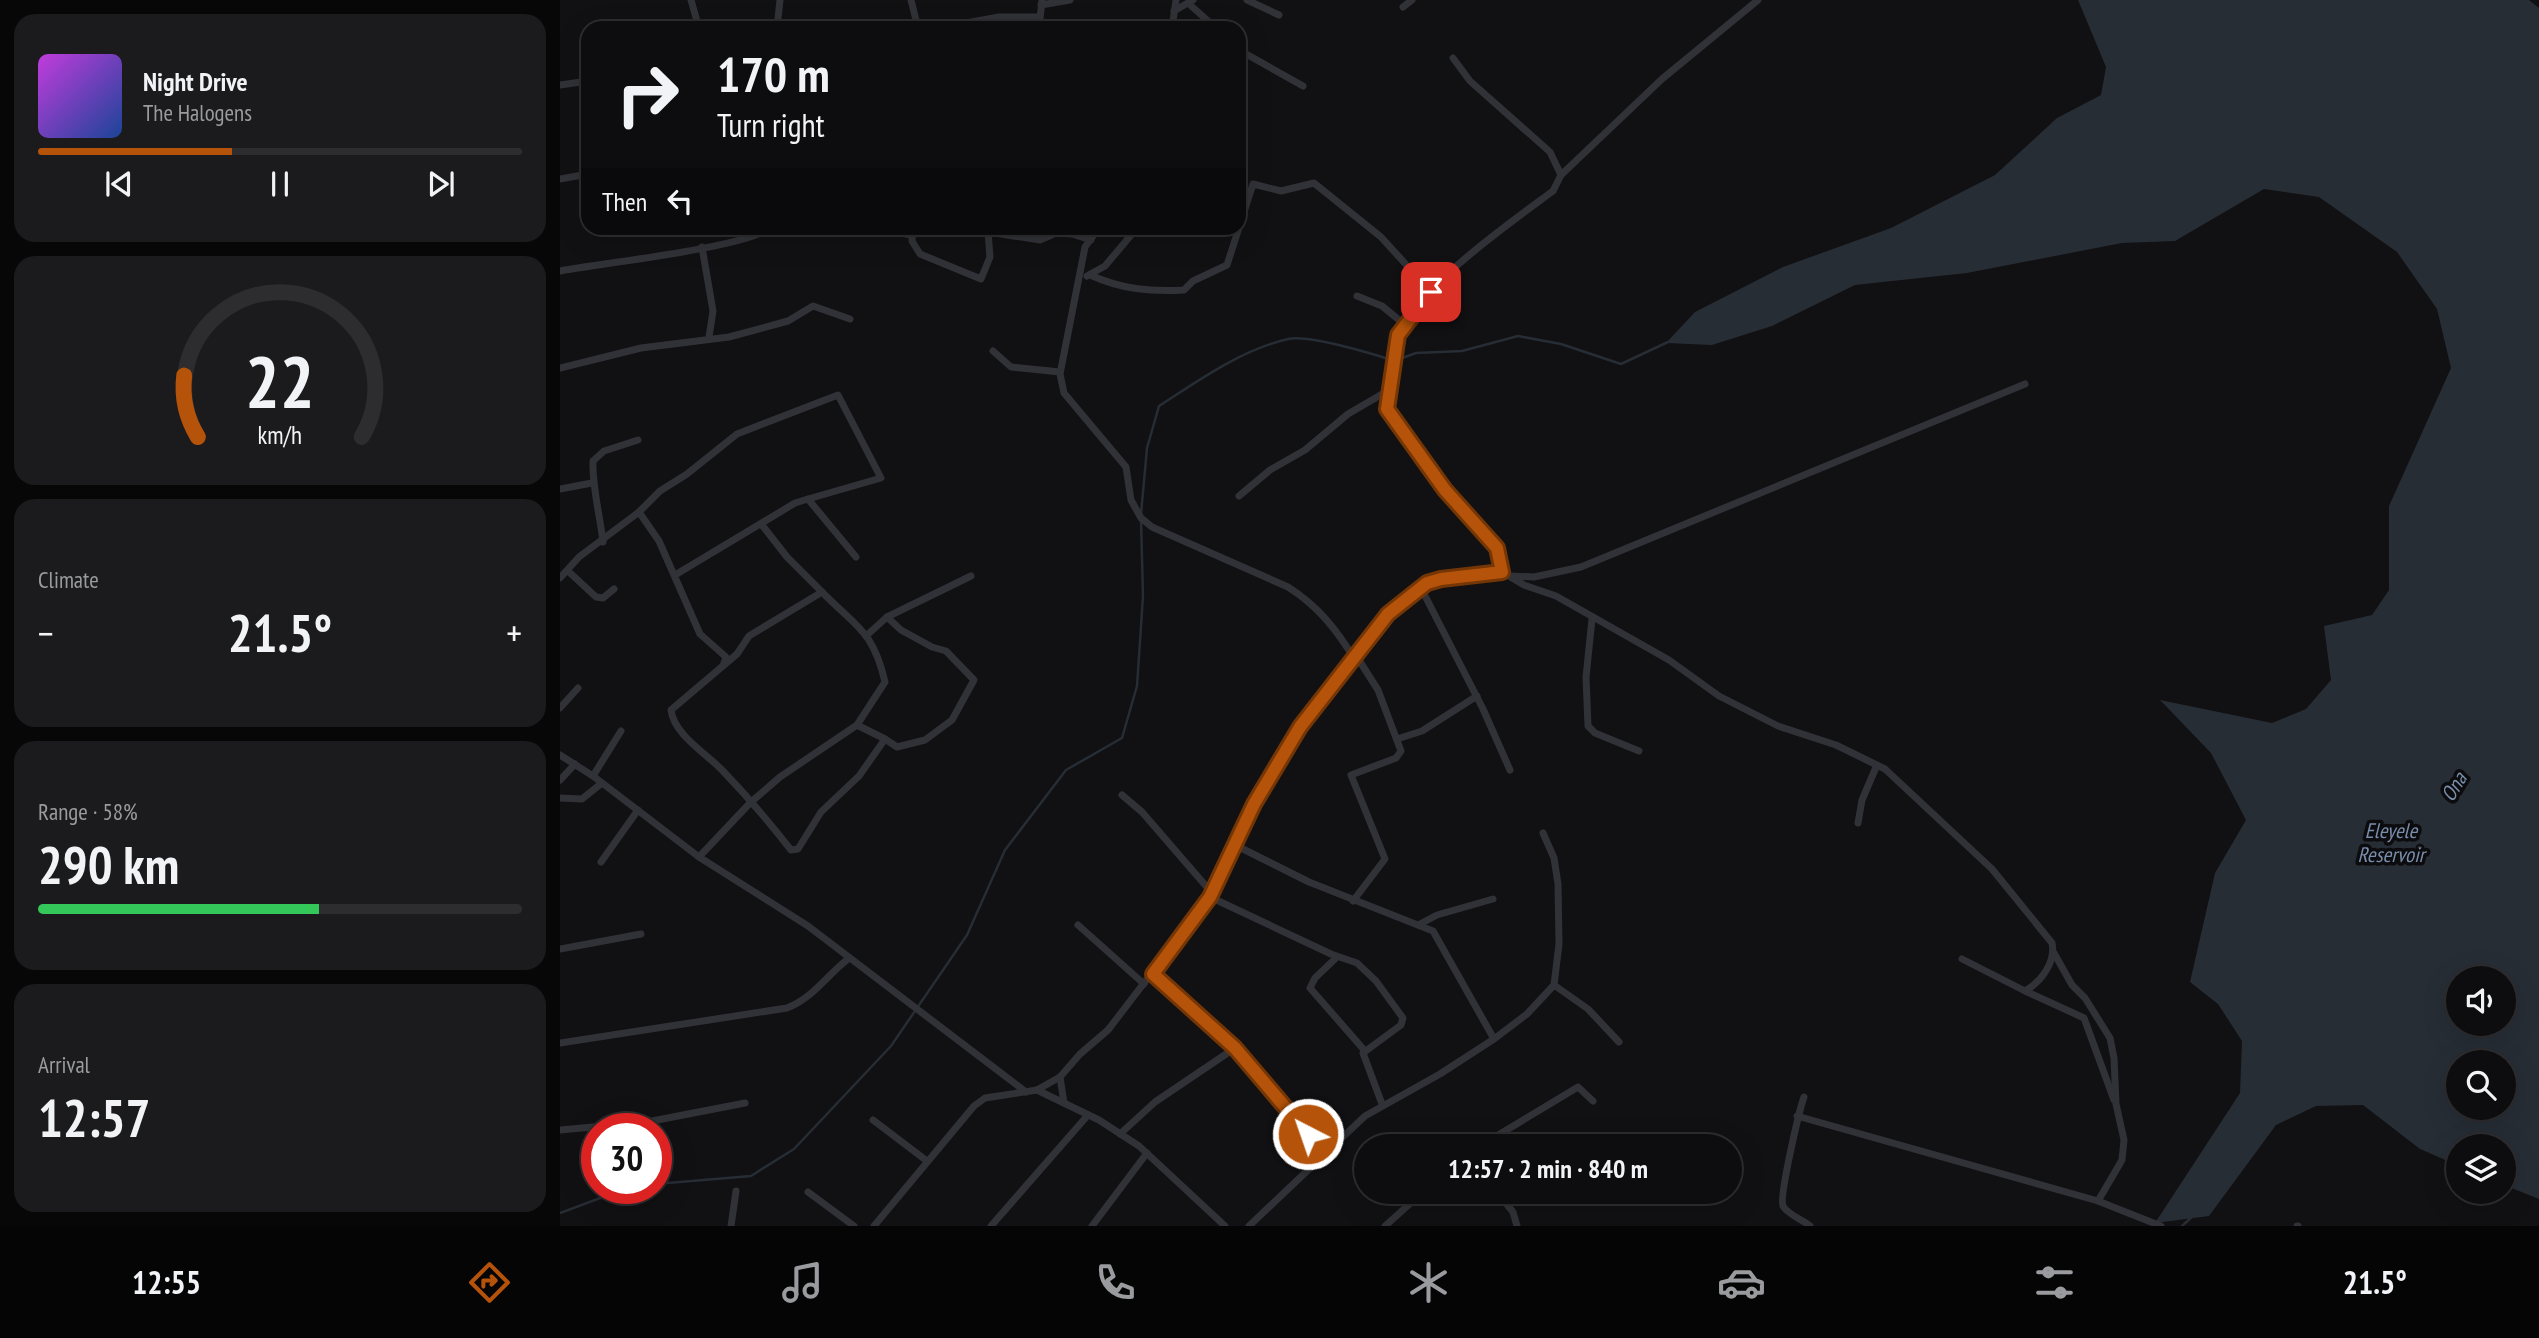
<!DOCTYPE html>
<html lang="en">
<head>
<meta charset="utf-8">
<style>
  :root { --surface:#0d0c0e; --page:#1b1a1c; --text:#f1f3f6; --muted:#9a9b9e; --line:#2d2c2e; --accent:#b45309 }
  body { margin:0; font-family:"PT Sans Narrow",sans-serif; background:var(--page); color:var(--text); height:100vh; display:flex; flex-direction:column; font-size:26px; white-space:nowrap }
  * { box-sizing:border-box; margin:0 }
  p { font-size:23px; color:var(--muted) }
  .icon { flex:none; width:38px; height:38px; fill:none; stroke:currentColor; stroke-width:2; stroke-linecap:round; stroke-linejoin:round }
  .map { position:relative; flex:1; overflow:hidden }
  .side { display:flex; flex-direction:column; gap:14px; padding:14px; background:#070708; width:560px }
  .side>* { flex:none }
  .hud { position:absolute; left:21px; top:21px; width:665px; height:214px; border-radius:21px; box-shadow:0 7px 28px #0002,0 0 0 2px var(--line); background:#0d0c0e; color:var(--text); overflow:hidden }
  .controls { position:absolute; left:1886px; top:966px; display:grid; gap:14px }
  .controls a { display:grid; place-items:center; width:70px; height:70px; border-radius:50%; background:var(--surface); box-shadow:0 7px 28px #0002,0 0 0 2px var(--line); font-size:35px }
  .speed { position:absolute; left:21px; top:1113px; display:flex; gap:14px; font-size:35px; font-weight:700; text-align:center }
  .speed>* { display:grid; place-content:center; width:91px; height:91px; border-radius:50%; background:var(--surface); box-shadow:0 7px 28px #0002,0 0 0 2px var(--line); line-height:1 }
  .speed .limit { border:10px solid #d22; background:#fff; color:#111 }
  .pin { position:absolute; display:grid; place-items:center; width:60px; height:60px; color:#fff; margin:-30px; border-radius:14px; box-shadow:0 4px 10px #0006 }
  .me { position:absolute; width:77px; margin:-38px; rotate:319deg; stroke-linejoin:round; filter:drop-shadow(0 0 5px #0008) }
  .turn { display:flex; align-items:center; gap:24px; height:147px; padding:0 21px; font-size:32px }
  .turn .icon { width:91px; height:91px; stroke-width:2.5 }
  .turn b { display:block; font-size:49px; line-height:60px }
  .then { display:flex; align-items:center; height:66px; padding:0 21px; background:#0003; gap:14px; font-size:26px }
  .big { font-size:52px; font-weight:700; line-height:1.1 }
  .side .tile { flex:1; display:flex; flex-direction:column; justify-content:center; gap:10px; min-width:0; padding:0 24px; border-radius:21px; background:var(--page) }
  .side .dial { align-items:center; gap:0 }
  .dial svg { height:182px; overflow:visible; fill:none; stroke:var(--line); stroke-width:7; stroke-linecap:round; text-anchor:middle }
  .dial text { fill:var(--text); stroke:none }
  .song { display:flex; align-items:center; gap:21px }
  .cover { width:84px; height:84px; border-radius:10px; background:linear-gradient(135deg,hsl(290 70% 55%),hsl(220 70% 35%)) }
  .played { height:7px; border-radius:4px; background:linear-gradient(90deg,var(--accent) 40%,var(--line) 40%) }
  .keys { display:flex; justify-content:space-around; direction:ltr }
  .heat { display:flex; justify-content:space-between; align-items:center; font-size:38px; direction:ltr }
  .charge { height:10px; border-radius:5px; background:linear-gradient(90deg,#34c759 58%,var(--line) 0) }
  .trip { position:absolute; left:794px; top:1134px; width:388px; height:70px; border-radius:35px; background:var(--surface); box-shadow:0 7px 28px #0002,0 0 0 2px var(--line); font-weight:700; line-height:70px; text-align:center }
  .tab-bar { display:flex; height:112px; justify-content:space-around; align-items:center; background:#050506; color:var(--muted) }
  .tab-bar .icon { width:49px; height:49px }
  .tab-bar .current { color:var(--accent) }
  .tab-bar b { font-size:32px; color:var(--text) }
  main { display:flex; flex:1; min-height:0 }
  .map>svg:first-child { display:block }
  .water { fill:#272d35; fill-rule:evenodd }
  .lines { fill:none; stroke-linecap:round; stroke-linejoin:round }
  .stream { stroke:#272d35; stroke-width:2.5 }
  .street { stroke:#313237; stroke-width:7 }
  .route-casing { stroke:#753606; stroke-width:18 }
  .route { stroke:#b45309; stroke-width:12 }
  .labels { text-anchor:middle; stroke-width:7; stroke-linejoin:round; paint-order:stroke }
  .water-label { font-size:21px; font-style:italic; fill:#798ead; stroke:#0c0b0d }
</style>
</head>
<body>
<main>
<section class="side">
<div class="tile">
<div class="song"><i class="cover"></i><div><b>Night Drive</b><p>The Halogens</p></div></div>
<div class="played"></div>
<div class="keys"><svg class="icon" aria-label="previous" viewBox="0 0 24 24"><path d="M18 5L8 12l10 7zM5 5v14"/></svg><svg class="icon" aria-label="pause" viewBox="0 0 24 24"><path d="M8 5v14M16 5v14"/></svg><svg class="icon" aria-label="next" viewBox="0 0 24 24"><path d="M6 5l10 7-10 7zM19 5v14"/></svg></div>
</div>
<div class="tile dial"><svg viewBox="0 0 100 80">
<path d="M14 69A42 42 0 1 1 86 69"/>
<path d="M14 69A42 42 0 0 1 8 42" stroke="#b45309"/>
<text x="50" y="56" font-size="32" font-weight="700">22</text>
<text x="50" y="72" font-size="11">km/h</text>
</svg></div>
<div class="tile"><p>Climate</p>
<div class="heat"><a>−</a><b class="big">21.5°</b><a>+</a></div>
</div>
<div class="tile"><p>Range · 58%</p><b class="big">290 km</b><div class="charge"></div></div>
<div class="tile"><p>Arrival</p><b class="big">12:57</b></div>
</section>
<div class="map">
<svg width="1979" height="1226" viewBox="0 0 1979 1226">
  <rect width="100%" height="100%" fill="#111012"/>
  <path class="water" d="M1518,0H1969L1979,8V1199L1944,1185V1146H1899V1166L1860,1149L1803,1105L1756,1106L1716,1125L1649,1216L1595,1223L1680,1093L1682,1041L1658,1004L1630,982L1655,873L1686,820L1651,753L1600,700L1712,723L1746,709L1771,680L1764,626L1812,615L1829,590V506L1891,368L1877,309L1837,252L1759,197L1704,189L1615,241L1562,243L1407,273L1295,285L1212,326L1152,345L1106,343L1135,312L1223,267L1331,228L1435,175L1497,118L1541,95L1546,67ZM1899,978H1944V1024H1899ZM1899,1062H1944V1108H1899Z"/>
  <g class="lines">
    <g class="stream">
      <path d="M581,514L587,448L599,406C639,380 681,350 728,339C747,334 814,354 834,361L856,353L902,351L958,336L1001,344L1061,364L1108,342"/>
      <path d="M96,1184L191,1176L234,1149L331,1046L407,935L445,850L506,770L562,738L577,686L583,596L581,520"/>
      <path d="M0,1213L67,1188"/>
      <path d="M1622,1226L1633,1216"/>
    </g>
    <g class="street">
      <path d="M131,0L139,28"/>
      <path d="M351,0L358,28"/>
      <path d="M687,0L719,15"/>
      <path d="M629,4L656,28"/>
      <path d="M481,5L510,0"/>
      <path d="M843,7L852,0"/>
      <path d="M614,11L633,0"/>
      <path d="M217,28L220,0"/>
      <path d="M379,28L439,17H479"/>
      <path d="M479,28L482,1"/>
      <path d="M612,28L616,0"/>
      <path d="M679,50L743,86"/>
      <path d="M893,58L910,81L990,152L1001,175L993,191C954,220 854,290 838,335C830,358 828,386 826,409L885,490L937,548L942,572"/>
      <path d="M0,85L28,81"/>
      <path d="M1001,175L1102,79L1198,0"/>
      <path d="M0,179L28,174"/>
      <path d="M315,228L351,235"/>
      <path d="M353,228L352,241L360,254L421,279L430,257L428,232L480,240L496,233L512,234L531,240"/>
      <path d="M539,228L525,247L500,374L504,393L566,467L571,500L581,518L592,527L728,587C758,606 777,630 795,660"/>
      <path d="M142,247L153,311L149,337"/>
      <path d="M0,271C36,264 190,247 209,228"/>
      <path d="M530,275C561,289 590,292 624,290L633,281L667,265L693,184L721,191L754,183L821,237L871,292"/>
      <path d="M527,276L545,266L577,228"/>
      <path d="M797,296L822,306L844,324"/>
      <path d="M433,351L451,367L500,372"/>
      <path d="M0,368L81,348L169,337L228,321L253,306L290,319"/>
      <path d="M0,489L32,483"/>
      <path d="M679,496L710,470L745,450L788,414L829,390"/>
      <path d="M79,512L99,541L140,634L166,657L163,666"/>
      <path d="M202,525L227,557L262,592"/>
      <path d="M43,542C40,515 32,487 33,461L44,451L78,440"/>
      <path d="M8,571L36,597L43,598L54,589"/>
      <path d="M115,575L235,503L248,499L296,557"/>
      <path d="M950,576L974,577L1021,567L1465,384"/>
      <path d="M0,578L19,557L79,512L100,491L127,474L177,434L278,395L321,478L248,499"/>
      <path d="M861,588L923,709L950,770"/>
      <path d="M1032,619L1026,677L1028,726L1035,733L1079,751"/>
      <path d="M306,636L327,617"/>
      <path d="M0,708L18,688"/>
      <path d="M325,739L337,747L365,740L392,720L414,680L386,651L372,647L341,630L327,617L411,576"/>
      <path d="M837,739L862,731L917,696"/>
      <path d="M0,755L33,776L139,857L190,803L220,777L297,725L325,682C313,630 296,627 262,592L189,636L177,654L111,710C114,735 147,754 163,771C187,796 210,823 231,850L238,849L261,812L299,776L325,739L297,725"/>
      <path d="M33,776L61,731"/>
      <path d="M0,780L15,764"/>
      <path d="M562,795L582,812L652,893"/>
      <path d="M0,798L22,799L42,783"/>
      <path d="M1298,823L1302,800L1317,765"/>
      <path d="M675,845L749,882L873,931L934,1039"/>
      <path d="M139,857L248,926L466,1092"/>
      <path d="M41,862L78,810"/>
      <path d="M650,897L771,954L797,963L816,981L843,1018L841,1025L803,1053L822,1104"/>
      <path d="M793,901L825,859L791,775L836,758L841,751L818,690L797,657"/>
      <path d="M860,924L877,915L933,899"/>
      <path d="M518,925L584,984"/>
      <path d="M0,949L81,934"/>
      <path d="M1494,953L1512,985L1525,998L1550,1038L1554,1058L1556,1104L1564,1140L1562,1160L1538,1201"/>
      <path d="M777,957L755,978L750,988L805,1051"/>
      <path d="M593,974L675,1048L766,1154"/>
      <path d="M994,985L1028,1009L1059,1042"/>
      <path d="M1465,991L1524,1018L1554,1100"/>
      <path d="M0,1043L227,1008C253,998 266,976 288,959"/>
      <path d="M500,1077L504,1103"/>
      <path d="M477,1090L539,1120L579,1146L665,1226"/>
      <path d="M1244,1097C1239,1111 1219,1197 1223,1206C1227,1214 1243,1220 1250,1226"/>
      <path d="M1237,1116L1538,1201L1601,1226"/>
      <path d="M313,1120L367,1161"/>
      <path d="M0,1130L87,1122L185,1103"/>
      <path d="M560,1134L595,1102L675,1048"/>
      <path d="M920,1146L1018,1087L1033,1101"/>
      <path d="M248,1192L294,1226"/>
      <path d="M937,1192L953,1212L957,1226"/>
      <path d="M171,1226L176,1191"/>
      <path d="M314,1226L414,1106L425,1098L477,1090L500,1077L520,1054L548,1030L650,897L694,804L740,727L836,606L867,583L881,579L942,572L964,585L996,596L1109,660L1159,696L1218,726L1276,745L1325,769L1432,869L1492,943C1496,962 1481,982 1465,991L1402,959"/>
      <path d="M431,1226L528,1115"/>
      <path d="M532,1226L587,1153"/>
      <path d="M689,1226L805,1116L880,1074L934,1039L967,1014L994,985L999,944L998,884L994,858L983,833"/>
      <path d="M825,1226L863,1192"/>
      <path d="M1737,1226H1738"/>
    </g>
  </g>
  <g class="lines">
    <g class="route-casing">
      <path id="route" d="M748,1134L675,1048L593,974L650,897L694,804L740,727L828,614L867,583L881,579L942,572L937,548L885,490L827,409L838,335L871,292"/>
    </g>
    <use href="#route" class="route"/>
  </g>
  <g class="labels">
    <g class="water-label">
      <text transform="translate(1894 787) rotate(-59)" y="7">Ona</text>
      <text x="1831" y="838">Eleyele<tspan x="1831" dy="24">Reservoir</tspan></text>
    </g>
  </g>
</svg>
<div class="controls">
<a><svg class="icon" aria-label="sound" viewBox="0 0 24 24"><path d="M4 9h4l5-4v14l-5-4H4zM17 9q2 3 0 6"/></svg></a>
<a><svg class="icon" aria-label="search" viewBox="0 0 24 24"><circle cx="10" cy="10" r="6"/><path d="M15 15l6 6"/></svg></a>
<a><svg class="icon" aria-label="layers" viewBox="0 0 24 24"><path d="M12 4l9 5-9 5-9-5zM3 14l9 5 9-5"/></svg></a>
</div>
<div class="speed"><div class="limit">30</div></div>
<div class="pin" style="left:871px;top:292px;background:#d93025"><svg class="icon" aria-label="arrive" viewBox="0 0 24 24"><path d="M6 21V4h12l-3 4 3 4H6"/></svg></div>
<svg class="me" style="left:748px;top:1134px" viewBox="-20 -20 40 40"><circle r="17" fill="#b45309" stroke="#fff" stroke-width="3"/><path d="M0-11L8 9 0 5-8 9z" fill="#fff"/></svg>
<div class="trip">12:57 · 2 min · 840 m</div>
<div class="hud">
<div class="turn"><svg class="icon" aria-label="right" viewBox="0 0 24 24"><path d="M7 20v-9h11M14 6l5 5-5 5"/></svg><div><b>170 m</b>Turn right</div></div>
<div class="then">Then<svg class="icon" aria-label="left" viewBox="0 0 24 24"><path d="M17 20v-9H6M10 6l-5 5 5 5"/></svg></div>
</div>
</div>
</main>
<nav class="tab-bar">
<b>12:55</b>
<svg class="icon current" aria-label="directions" viewBox="0 0 24 24"><path d="M12 3l9 9-9 9-9-9zM9 14v-3h6M13 9l2 2-2 2"/></svg>
<svg class="icon" aria-label="music" viewBox="0 0 24 24"><path d="M9 18V5l10-2v13"/><circle cx="6" cy="18" r="3"/><circle cx="16" cy="16" r="3"/></svg>
<svg class="icon" aria-label="phone" viewBox="0 0 24 24"><path d="M5 4h4l2 5-3 2q2 4 5 5l2-3 5 2v4C11 20 4 13 5 4z"/></svg>
<svg class="icon" aria-label="climate" viewBox="0 0 24 24"><path d="M12 3v18M4 7l16 10M4 17L20 7"/></svg>
<svg class="icon" aria-label="car" viewBox="0 0 24 24"><path d="M5 17H2v-5l4-1 3-4h7l3 4 3 1v5h-3M9 17h6M6 11h13"/><circle cx="7" cy="17" r="2"/><circle cx="17" cy="17" r="2"/></svg>
<svg class="icon" aria-label="filters" viewBox="0 0 24 24"><path d="M4 7h16M4 17h16"/><circle cx="9" cy="7" r="2"/><circle cx="15" cy="17" r="2"/></svg>
<b>21.5°</b>
</nav>
</body>
</html>
